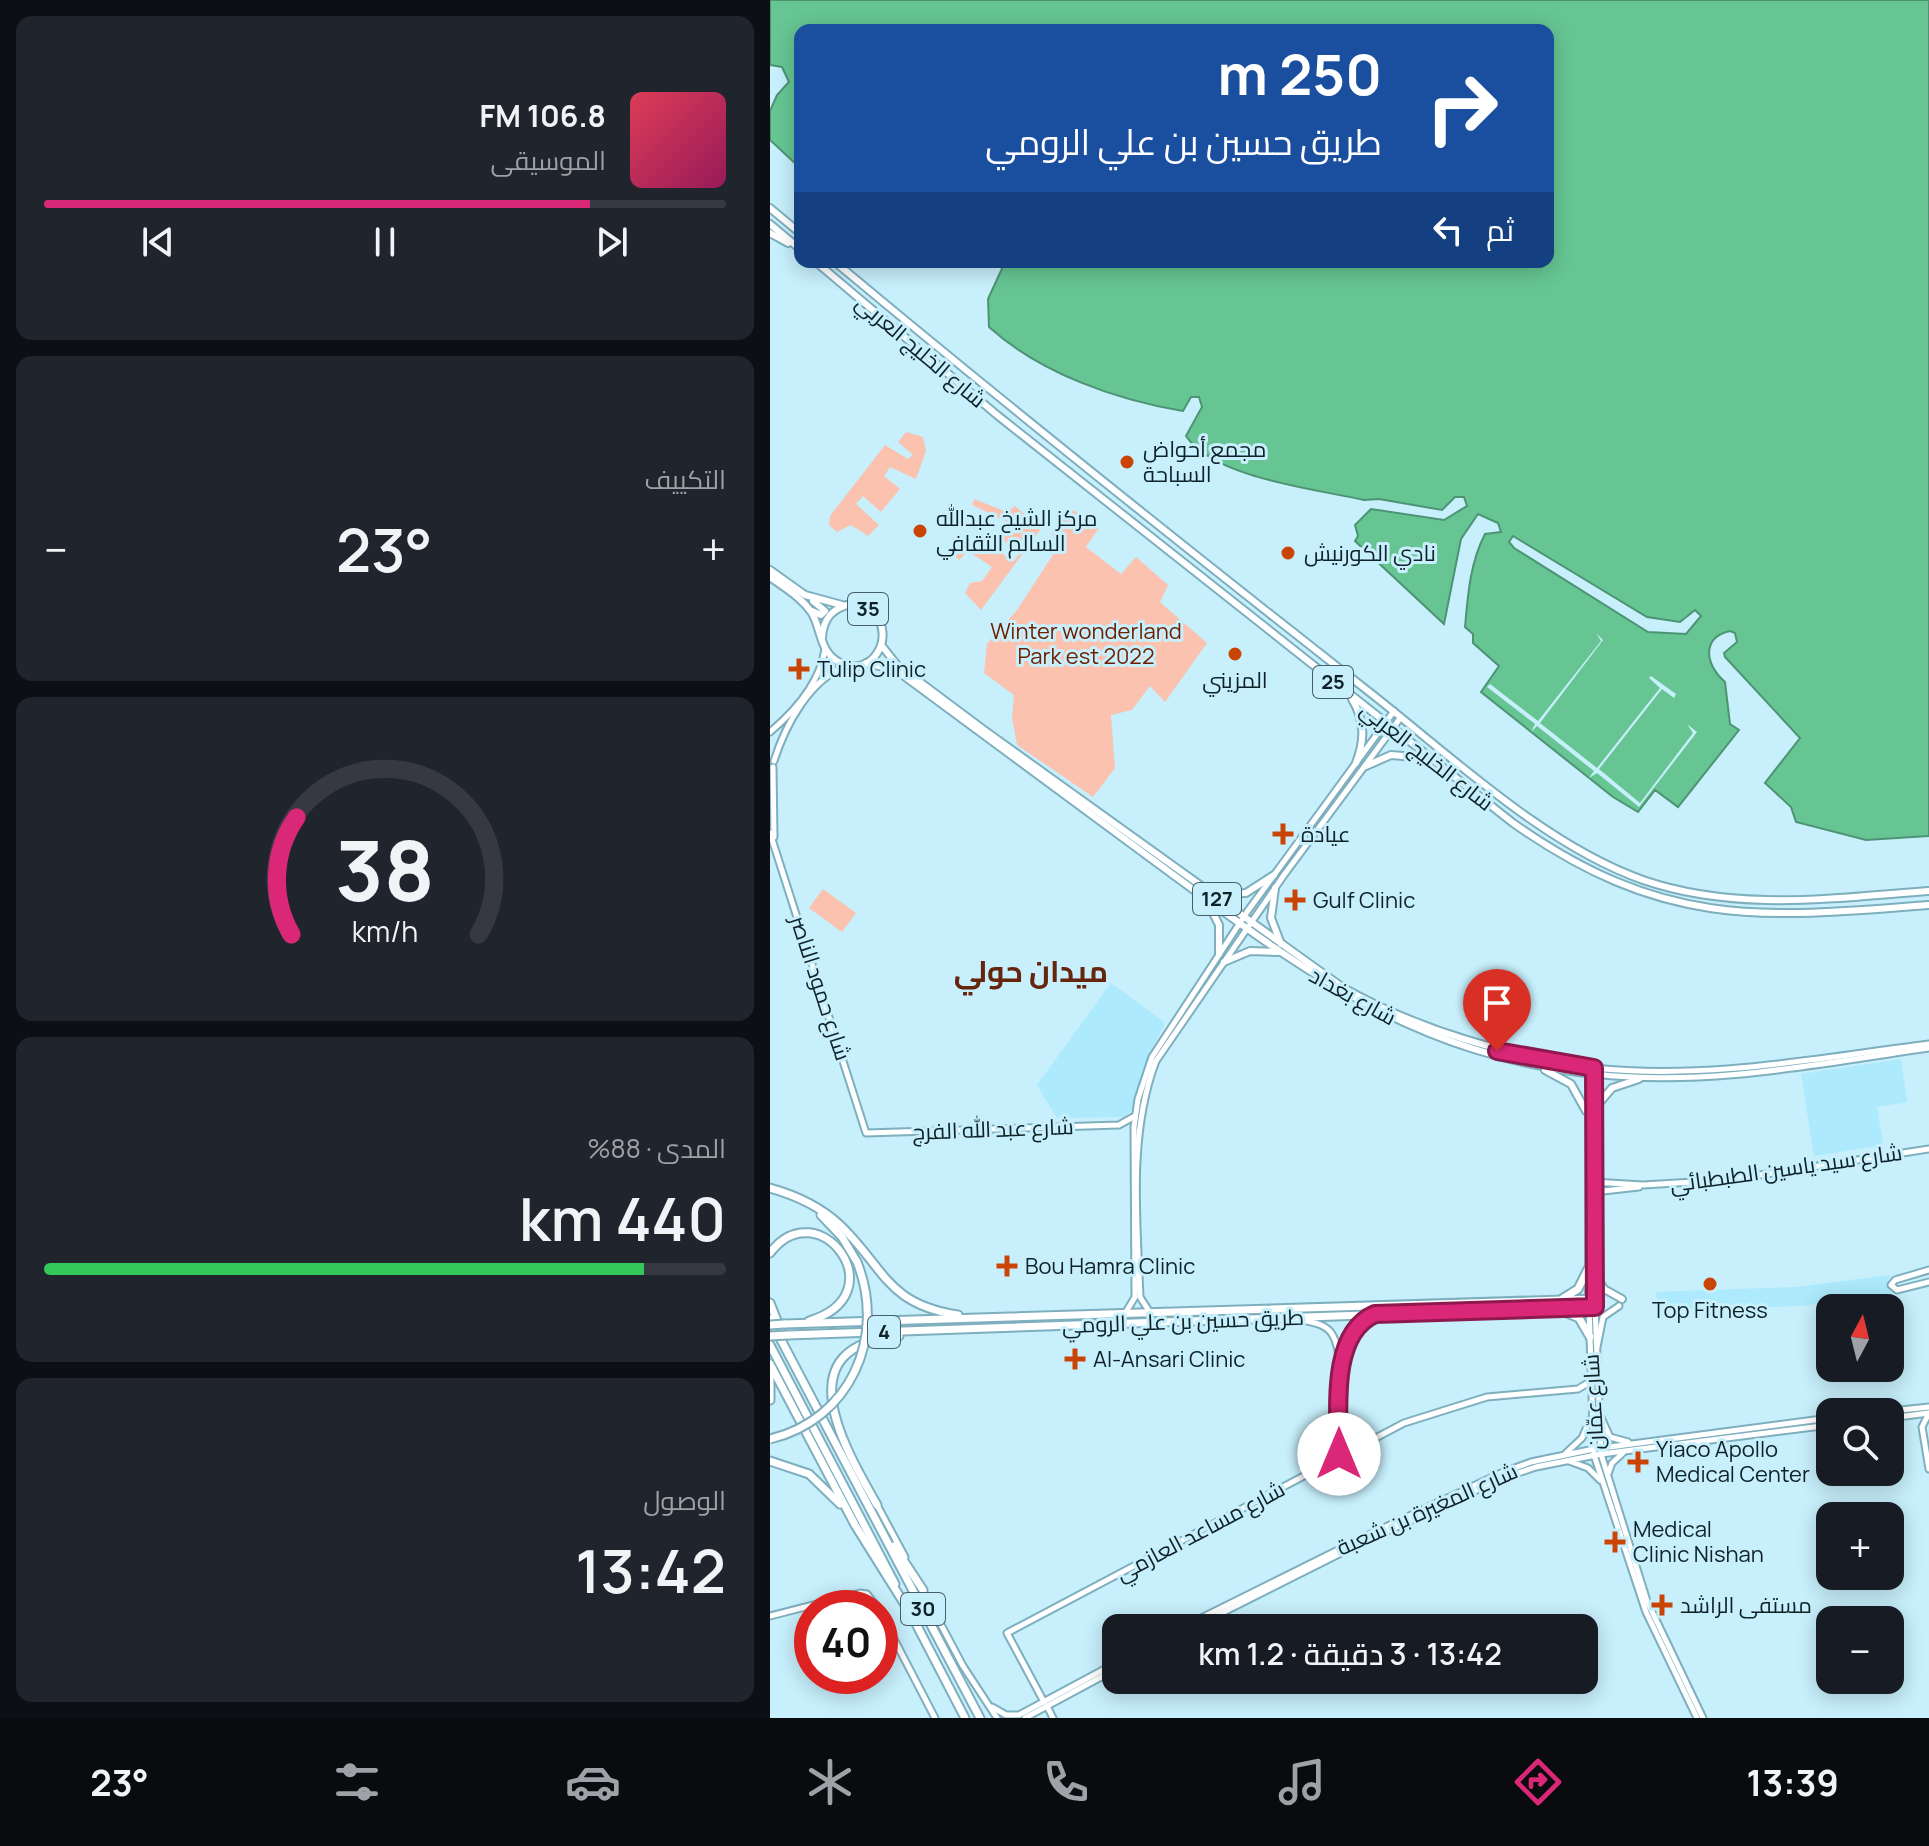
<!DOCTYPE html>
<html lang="ar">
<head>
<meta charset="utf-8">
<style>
  :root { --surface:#171b24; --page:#20242c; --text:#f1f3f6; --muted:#9ea1a6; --line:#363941; --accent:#db2777 }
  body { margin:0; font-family:Manrope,Cairo,sans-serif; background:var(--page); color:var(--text); direction:rtl; height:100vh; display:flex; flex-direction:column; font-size:30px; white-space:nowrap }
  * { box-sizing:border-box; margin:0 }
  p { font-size:26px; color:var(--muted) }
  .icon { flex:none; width:44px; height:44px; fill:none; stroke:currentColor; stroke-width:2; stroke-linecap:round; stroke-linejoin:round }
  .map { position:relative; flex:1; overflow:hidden; direction:ltr }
  .details { display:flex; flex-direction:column; gap:16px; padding:16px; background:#0d0f14; width:770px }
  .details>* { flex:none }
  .hud { position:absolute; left:24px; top:24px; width:760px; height:244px; border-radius:16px; box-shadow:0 4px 20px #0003; direction:rtl; background:#1a4fa0; color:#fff; overflow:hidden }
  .needle { width:52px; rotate:7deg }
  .tools { position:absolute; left:1046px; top:1294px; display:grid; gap:16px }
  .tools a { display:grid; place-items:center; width:88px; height:88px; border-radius:16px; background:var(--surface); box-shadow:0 4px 20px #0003; font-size:40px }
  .speed { position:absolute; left:24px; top:1590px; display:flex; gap:16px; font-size:40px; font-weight:700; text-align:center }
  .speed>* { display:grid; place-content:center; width:104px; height:104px; border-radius:50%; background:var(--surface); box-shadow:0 4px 20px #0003; line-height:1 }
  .speed .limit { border:12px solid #d22; background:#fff; color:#111 }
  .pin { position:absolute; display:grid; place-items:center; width:68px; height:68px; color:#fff; margin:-82px -34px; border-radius:50% 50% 50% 0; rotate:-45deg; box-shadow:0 0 8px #0007 }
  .pin .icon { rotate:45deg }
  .me { position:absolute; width:88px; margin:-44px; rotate:0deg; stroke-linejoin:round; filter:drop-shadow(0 0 6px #0008) }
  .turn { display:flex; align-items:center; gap:28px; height:168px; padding:0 40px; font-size:36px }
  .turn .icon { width:104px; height:104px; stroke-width:2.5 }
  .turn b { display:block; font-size:56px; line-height:68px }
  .then { display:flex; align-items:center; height:76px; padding:0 40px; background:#0003; gap:16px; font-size:30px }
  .big { font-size:60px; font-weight:600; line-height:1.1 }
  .details .card { flex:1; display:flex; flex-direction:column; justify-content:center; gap:12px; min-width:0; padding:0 28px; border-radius:16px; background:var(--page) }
  .details .dial { align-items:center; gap:0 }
  .dial svg { height:208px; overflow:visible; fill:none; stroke:var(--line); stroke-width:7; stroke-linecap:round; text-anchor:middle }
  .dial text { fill:var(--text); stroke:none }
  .song { display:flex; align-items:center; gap:24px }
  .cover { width:96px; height:96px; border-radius:12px; background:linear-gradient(135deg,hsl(350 70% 55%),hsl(330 70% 35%)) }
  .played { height:8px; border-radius:4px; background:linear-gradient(90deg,var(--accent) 80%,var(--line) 80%) }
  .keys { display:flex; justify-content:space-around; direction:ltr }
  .heat { display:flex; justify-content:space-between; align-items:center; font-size:44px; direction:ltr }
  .charge { height:12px; border-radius:6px; background:linear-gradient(90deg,#34c759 88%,var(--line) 0) }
  .trip { position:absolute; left:332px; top:1614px; width:496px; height:80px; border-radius:16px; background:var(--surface); box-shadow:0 4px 20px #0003; font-weight:600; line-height:80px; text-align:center; direction:rtl }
  .tab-bar { display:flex; height:128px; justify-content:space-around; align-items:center; background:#090b0e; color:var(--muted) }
  .tab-bar .icon { width:56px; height:56px }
  .tab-bar .selected { color:var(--accent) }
  .tab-bar b { font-size:36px; color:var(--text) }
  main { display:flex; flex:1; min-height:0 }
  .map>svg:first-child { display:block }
  .built { fill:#adeafd }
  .green { fill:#fbc2af }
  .water { fill:#66c593; stroke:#4c9473; stroke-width:2; fill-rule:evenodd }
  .pier { fill:#c7effc }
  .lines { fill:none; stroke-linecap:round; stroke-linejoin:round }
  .secondary-casing { stroke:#7eafbf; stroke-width:9 }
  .primary-casing { stroke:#7eafbf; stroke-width:10 }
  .highway-casing { stroke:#7eafbf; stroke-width:11 }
  .secondary { stroke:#fff; stroke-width:5 }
  .primary { stroke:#fff; stroke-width:6 }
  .highway { stroke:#fff; stroke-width:7 }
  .highway-bridge-casing { stroke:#7eafbf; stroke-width:11; stroke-linecap:butt }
  .highway-bridge { stroke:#fff; stroke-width:7 }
  .route-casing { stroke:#8e194d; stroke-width:20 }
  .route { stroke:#db2777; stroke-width:14 }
  .poi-dot { fill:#ca4406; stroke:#c7effc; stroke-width:3 }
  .labels { text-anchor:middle; stroke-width:6; stroke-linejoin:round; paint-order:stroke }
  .shield { fill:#c7effc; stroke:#466068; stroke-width:2 }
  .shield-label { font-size:20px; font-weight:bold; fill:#0e2228 }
  .street-label { font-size:22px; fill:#0e2228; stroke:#c7effc }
  .poi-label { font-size:22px; fill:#0e2228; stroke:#c7effc; text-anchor:start }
  .park-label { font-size:22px; fill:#6f2000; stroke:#c7effc }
  .district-label { font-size:30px; font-weight:bold; fill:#66250d; stroke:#c7effc }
</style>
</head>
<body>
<main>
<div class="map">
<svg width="1159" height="1718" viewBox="0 0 1159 1718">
  <rect width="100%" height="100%" fill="#c7effc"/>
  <g class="built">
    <path d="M341,983L393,1021L394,1026L378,1055L361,1111L354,1117L287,1118L267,1085Z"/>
    <path d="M1131,1059L1137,1102L1107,1107L1113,1145L1044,1156L1031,1074Z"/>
    <path d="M1120,1275L1117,1287L1123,1295L1029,1306L887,1311L886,1292L1026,1287Z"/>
  </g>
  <g class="green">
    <path d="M136,432L153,437L156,451L146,479L120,467L114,476L130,489L111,512L93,496L86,504L109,525L98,536L81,525L67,532L59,525L60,516L115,445L138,459L143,455L128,442Z"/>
    <path d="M204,499L237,512L245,506L268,526L279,518L211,610L195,593L200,583L212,581L222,567L198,551L189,560L184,555L192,545L214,554L221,547L244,561L251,552L231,539L238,522L202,505Z"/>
    <path d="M303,510L329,528L316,547L351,574L366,557L398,585L390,602L437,643L395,702L380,686L362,710L341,715L345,768L323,797L247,745L242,718L244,695L214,673L217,644L247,610L286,550L282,532Z"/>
    <path d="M53,889L86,913L72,932L39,908Z"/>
  </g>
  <path class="water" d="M0,0H1159V836L1096,840L1026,822L1021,807L995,783L1030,738L955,657L954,653L967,642L965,633L960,631C930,638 936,666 955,682L960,724L969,730L908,807L885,790L868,812L843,797L711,692L729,666L703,643V634L695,627C698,594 700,563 715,534L731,532L728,523L708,514L691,539L674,624L585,541L588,536L585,525L601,509L674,520L697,506L694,497H685L672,510L609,499L594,500C545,489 444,478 416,436L432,407L429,397H421L413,411C346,400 270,373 219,327L218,299L235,262H778V30H30V168L0,140V111L7,95L19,82L12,67L0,65ZM743,536L877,617L910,622L925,610L931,616L916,634L878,632L744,548L739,542Z"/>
  <path class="pier" d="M826,633L833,640L770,723L827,768L890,688L879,678L881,676L906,694L904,698L892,689L829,769L870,803L923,733L917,724L927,732L869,807L827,773L819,778L824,771L767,726L761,732L765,724L717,687L720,684L768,721L831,641Z"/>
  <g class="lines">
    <g class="secondary-casing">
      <g id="secondary">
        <path d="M0,732C25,711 50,682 55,649"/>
        <path d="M4,761C15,726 40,678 77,666"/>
        <path d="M3,767L4,837"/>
        <path d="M0,833L96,1133L349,1125L365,1116"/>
        <path d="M824,1068C937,1080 1048,1058 1159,1044"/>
        <path d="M824,1074C936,1087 1048,1064 1159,1048"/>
        <path d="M823,1182L873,1185L957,1180L1159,1149"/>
        <path d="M824,1192L869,1187"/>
        <path d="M1159,1270L1125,1280L1121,1285L1127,1290L1159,1282"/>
        <path d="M819,1307L824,1455L876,1612L927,1718"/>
        <path d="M825,1307L831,1454L877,1601L933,1718"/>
        <path d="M379,1311L370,1297C367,1220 358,1134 386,1061L514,875L631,717"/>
        <path d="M356,1312L365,1297L364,1127L368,1099L382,1057L477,912L624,711"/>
        <path d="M528,1320C539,1321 556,1324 562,1334C577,1358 569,1425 569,1454"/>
        <path d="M827,1347L833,1317L849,1306"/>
        <path d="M569,1364L589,1325L600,1317"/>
        <path d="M1112,1412L1159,1407"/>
        <path d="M829,1413L840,1437L858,1442"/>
        <path d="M1159,1413L1152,1427L1159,1469"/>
        <path d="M1120,1418L1159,1413"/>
        <path d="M796,1453L812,1438L820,1420"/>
        <path d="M799,1461L818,1468L830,1480"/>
        <path d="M838,1474L842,1463L853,1453"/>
        <path d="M107,1505L135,1557"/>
        <path d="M151,1587L193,1666L227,1718"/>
        <path d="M110,1612L165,1718"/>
        <path d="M0,1616L90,1593L97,1594L108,1608"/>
        <path d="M411,1628L592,1538L731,1473L761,1462L824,1449L1060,1418"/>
        <path d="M422,1628L579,1549L733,1478L766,1467L831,1454L1060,1425"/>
        <path d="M274,1702L237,1633L634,1423L717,1397L808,1389L821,1381"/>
        <path d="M277,1706L283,1718"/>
        <path d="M222,1707L236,1715H249L346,1663"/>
        <path d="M255,1718L346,1669"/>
      </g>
    </g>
    <g class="primary-casing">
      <g id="primary">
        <path d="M0,208L30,233"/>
        <path d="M0,224L30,249"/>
        <path d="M0,233L18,243"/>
        <path d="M46,262L227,415L743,823C891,927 987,919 1159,905"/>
        <path d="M65,262C240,408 418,550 598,691C680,755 774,845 873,880C966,912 1063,898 1159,891"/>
        <path d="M0,570L35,595L72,605"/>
        <path d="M0,577C15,588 31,597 42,613C51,629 50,651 67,661C100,682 128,637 103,612L81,604C62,608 53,619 52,638"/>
        <path d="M42,611L51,615L55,611L43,601"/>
        <path d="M112,646L127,665L214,730L572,987C652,1032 734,1054 824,1068L825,1307"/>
        <path d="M96,663L126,670C211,733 295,795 379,857C526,965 636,1053 824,1074"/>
        <path d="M582,699C595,721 595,740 586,763"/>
        <path d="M596,766L621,755L657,758"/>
        <path d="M505,888L501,918L511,944"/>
        <path d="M441,894L476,893L504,875"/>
        <path d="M438,903L449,925V954"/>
        <path d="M454,962L480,951L508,952"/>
        <path d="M775,1070L801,1084L816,1111"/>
        <path d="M825,1108L842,1088L869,1079"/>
        <path d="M826,1276L834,1289L852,1299"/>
        <path d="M819,1307L820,1071"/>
      </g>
    </g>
    <g class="highway-casing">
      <g id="highway">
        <path d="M0,1188C25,1195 51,1207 70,1225C115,1268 116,1304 188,1315"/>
        <path d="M51,1215L72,1237L87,1262"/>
        <path d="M0,1253C48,1189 129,1294 39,1321"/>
        <path d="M792,1299L808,1289L818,1269"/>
        <path d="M0,1303L10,1328"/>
        <path d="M790,1310L809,1318L820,1337"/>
        <path d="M0,1319L210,1718"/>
        <path d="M14,1324L825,1299"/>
        <path d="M18,1335L825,1307"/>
        <path d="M0,1345L125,1584"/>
        <path d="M0,1364L85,1525L142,1616L195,1718"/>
        <path d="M0,1373V1400"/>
        <path d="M0,1461L39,1474L70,1504"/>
        <path d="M107,1505C74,1447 14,1346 129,1336"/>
        <path d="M124,1546L153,1590"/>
      </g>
    </g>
    <use href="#secondary" class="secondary"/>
    <use href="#primary" class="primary"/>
    <use href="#highway" class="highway"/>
    <g class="highway-bridge-casing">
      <g id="highway-bridge">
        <path d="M0,1325L14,1324"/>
        <path d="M0,1336L18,1335"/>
        <path d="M0,1439C80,1420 117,1337 87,1262"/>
      </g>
    </g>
    <use href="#highway-bridge" class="highway-bridge"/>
  </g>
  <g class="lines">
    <g class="route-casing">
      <path id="route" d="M569,1454C569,1413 559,1334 605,1314L825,1307L824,1068L727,1051"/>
    </g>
    <use href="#route" class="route"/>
  </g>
  <g class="poi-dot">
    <circle cx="357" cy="462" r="8"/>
    <circle cx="150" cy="531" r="8"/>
    <circle cx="518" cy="553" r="8"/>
    <circle cx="465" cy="654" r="8"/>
    <path d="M25 657h8v8h8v8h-8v8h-8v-8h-8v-8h8z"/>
    <path d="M509 822h8v8h8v8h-8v8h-8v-8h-8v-8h8z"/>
    <path d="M521 888h8v8h8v8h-8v8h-8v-8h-8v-8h8z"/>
    <path d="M233 1254h8v8h8v8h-8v8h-8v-8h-8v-8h8z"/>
    <circle cx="940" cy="1284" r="8"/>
    <path d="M301 1347h8v8h8v8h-8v8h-8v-8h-8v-8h8z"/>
    <path d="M864 1450h8v8h8v8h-8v8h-8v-8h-8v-8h8z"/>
    <path d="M841 1530h8v8h8v8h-8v8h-8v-8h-8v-8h8z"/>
    <path d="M888 1593h8v8h8v8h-8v8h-8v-8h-8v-8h8z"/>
  </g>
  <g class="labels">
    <g class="shield">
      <rect x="78" y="593" width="40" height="32" rx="6"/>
      <rect x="543" y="666" width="40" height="32" rx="6"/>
      <rect x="423" y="883" width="48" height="32" rx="6"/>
      <rect x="98" y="1316" width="32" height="32" rx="6"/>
      <rect x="131" y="1593" width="44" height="32" rx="6"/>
    </g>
    <g class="shield-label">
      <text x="98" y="616">35</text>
      <text x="563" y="689">25</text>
      <text x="447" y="906">127</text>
      <text x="114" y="1339">4</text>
      <text x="153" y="1616">30</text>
    </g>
    <g class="street-label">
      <text transform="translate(151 351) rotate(40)" y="8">شارع الخليج العربي</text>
      <text transform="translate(657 756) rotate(38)" y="8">شارع الخليج العربي</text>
      <text transform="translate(51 988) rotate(72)" y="8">شارع حمود الناصر</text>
      <text transform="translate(583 996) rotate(29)" y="8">شارع بغداد</text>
      <text transform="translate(223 1129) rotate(-2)" y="8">شارع عبد الله الفرج</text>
      <text transform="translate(1016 1168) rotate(-8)" y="8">شارع سيد ياسين الطبطبائي</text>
      <text transform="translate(413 1321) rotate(-2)" y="8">طريق حسين بن علي الرومي</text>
      <text transform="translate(823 1402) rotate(-93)" y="8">شارع عمّان</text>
      <text transform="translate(657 1509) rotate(-24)" y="8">شارع المغيرة بن شعبة</text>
      <text transform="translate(430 1531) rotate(-28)" y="8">شارع مساعد العازمي</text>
    </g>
    <g class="poi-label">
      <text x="373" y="457">مجمع أحواض<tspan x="373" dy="25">السباحة</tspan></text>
      <text x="166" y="526">مركز الشيخ عبدالله<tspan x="166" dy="25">السالم الثقافي</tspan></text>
      <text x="534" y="561">نادي الكورنيش</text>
      <text x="47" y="677">Tulip Clinic</text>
      <text x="465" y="688" text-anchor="middle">المزيني</text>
      <text x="531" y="842">عيادة</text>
      <text x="543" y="908">Gulf Clinic</text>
      <text x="255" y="1274">Bou Hamra Clinic</text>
      <text x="940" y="1318" text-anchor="middle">Top Fitness</text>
      <text x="323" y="1367">Al-Ansari Clinic</text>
      <text x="886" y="1457">Yiaco Apollo<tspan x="886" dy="25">Medical Center</tspan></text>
      <text x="863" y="1537">Medical<tspan x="863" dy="25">Clinic Nishan</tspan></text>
      <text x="910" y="1613">مستفى الراشد</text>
    </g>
    <g class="park-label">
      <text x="316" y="639">Winter wonderland<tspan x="316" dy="25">Park est 2022</tspan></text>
    </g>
    <g class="district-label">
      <text x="261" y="982">ميدان حولي</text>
    </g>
  </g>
</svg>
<div class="tools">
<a><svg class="needle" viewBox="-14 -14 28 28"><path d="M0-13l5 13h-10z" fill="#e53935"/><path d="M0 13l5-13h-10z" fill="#9ea1a6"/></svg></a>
<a><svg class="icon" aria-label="search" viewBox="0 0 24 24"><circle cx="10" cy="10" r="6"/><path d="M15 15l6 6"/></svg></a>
<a>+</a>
<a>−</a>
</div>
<div class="speed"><div class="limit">40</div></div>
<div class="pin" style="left:727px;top:1051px;background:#d93025"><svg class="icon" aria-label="arrive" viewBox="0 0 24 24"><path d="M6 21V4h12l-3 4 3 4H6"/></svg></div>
<svg class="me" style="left:569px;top:1454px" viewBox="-20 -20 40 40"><circle r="19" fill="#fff"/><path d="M0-13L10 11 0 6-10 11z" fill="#db2777"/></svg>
<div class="trip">13:42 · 3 دقيقة · 1.2 km</div>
<div class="hud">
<div class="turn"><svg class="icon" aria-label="right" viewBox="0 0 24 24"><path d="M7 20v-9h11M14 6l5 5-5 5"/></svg><div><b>250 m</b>طريق حسين بن علي الرومي</div></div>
<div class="then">ثم<svg class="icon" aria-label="left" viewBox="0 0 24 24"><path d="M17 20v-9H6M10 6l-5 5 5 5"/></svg></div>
</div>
</div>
<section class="details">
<div class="card">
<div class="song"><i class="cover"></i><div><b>106.8 FM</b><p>الموسيقى</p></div></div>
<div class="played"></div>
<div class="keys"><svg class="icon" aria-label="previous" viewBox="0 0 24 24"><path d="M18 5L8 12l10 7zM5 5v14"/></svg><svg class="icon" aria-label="pause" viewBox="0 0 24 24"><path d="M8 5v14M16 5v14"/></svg><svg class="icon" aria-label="next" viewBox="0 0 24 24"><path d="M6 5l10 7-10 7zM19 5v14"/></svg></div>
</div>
<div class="card"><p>التكييف</p>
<div class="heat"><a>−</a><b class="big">23°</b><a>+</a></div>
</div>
<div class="card dial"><svg viewBox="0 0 100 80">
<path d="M14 69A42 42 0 1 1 86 69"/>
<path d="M14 69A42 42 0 0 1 16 24" stroke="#db2777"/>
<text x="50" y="56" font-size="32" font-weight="700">38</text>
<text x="50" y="72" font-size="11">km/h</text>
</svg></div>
<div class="card"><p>المدى · 88%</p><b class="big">440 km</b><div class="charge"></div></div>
<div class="card"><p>الوصول</p><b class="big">13:42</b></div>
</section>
</main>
<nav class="tab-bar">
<b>13:39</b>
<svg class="icon selected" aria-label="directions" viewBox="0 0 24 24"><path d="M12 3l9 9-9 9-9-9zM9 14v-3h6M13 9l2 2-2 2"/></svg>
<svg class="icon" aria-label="music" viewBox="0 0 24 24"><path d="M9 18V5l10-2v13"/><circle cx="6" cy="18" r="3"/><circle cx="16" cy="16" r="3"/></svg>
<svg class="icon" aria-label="phone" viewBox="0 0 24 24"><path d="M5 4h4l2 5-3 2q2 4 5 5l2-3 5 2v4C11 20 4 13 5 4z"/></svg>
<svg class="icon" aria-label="climate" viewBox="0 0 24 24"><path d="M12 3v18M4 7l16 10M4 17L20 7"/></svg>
<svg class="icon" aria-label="car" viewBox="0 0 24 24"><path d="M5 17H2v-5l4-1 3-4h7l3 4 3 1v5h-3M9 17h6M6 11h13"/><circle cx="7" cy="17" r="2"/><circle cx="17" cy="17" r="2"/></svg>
<svg class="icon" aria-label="filters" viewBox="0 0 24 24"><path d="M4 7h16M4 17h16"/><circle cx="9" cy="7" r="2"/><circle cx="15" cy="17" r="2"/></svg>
<b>23°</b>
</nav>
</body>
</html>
